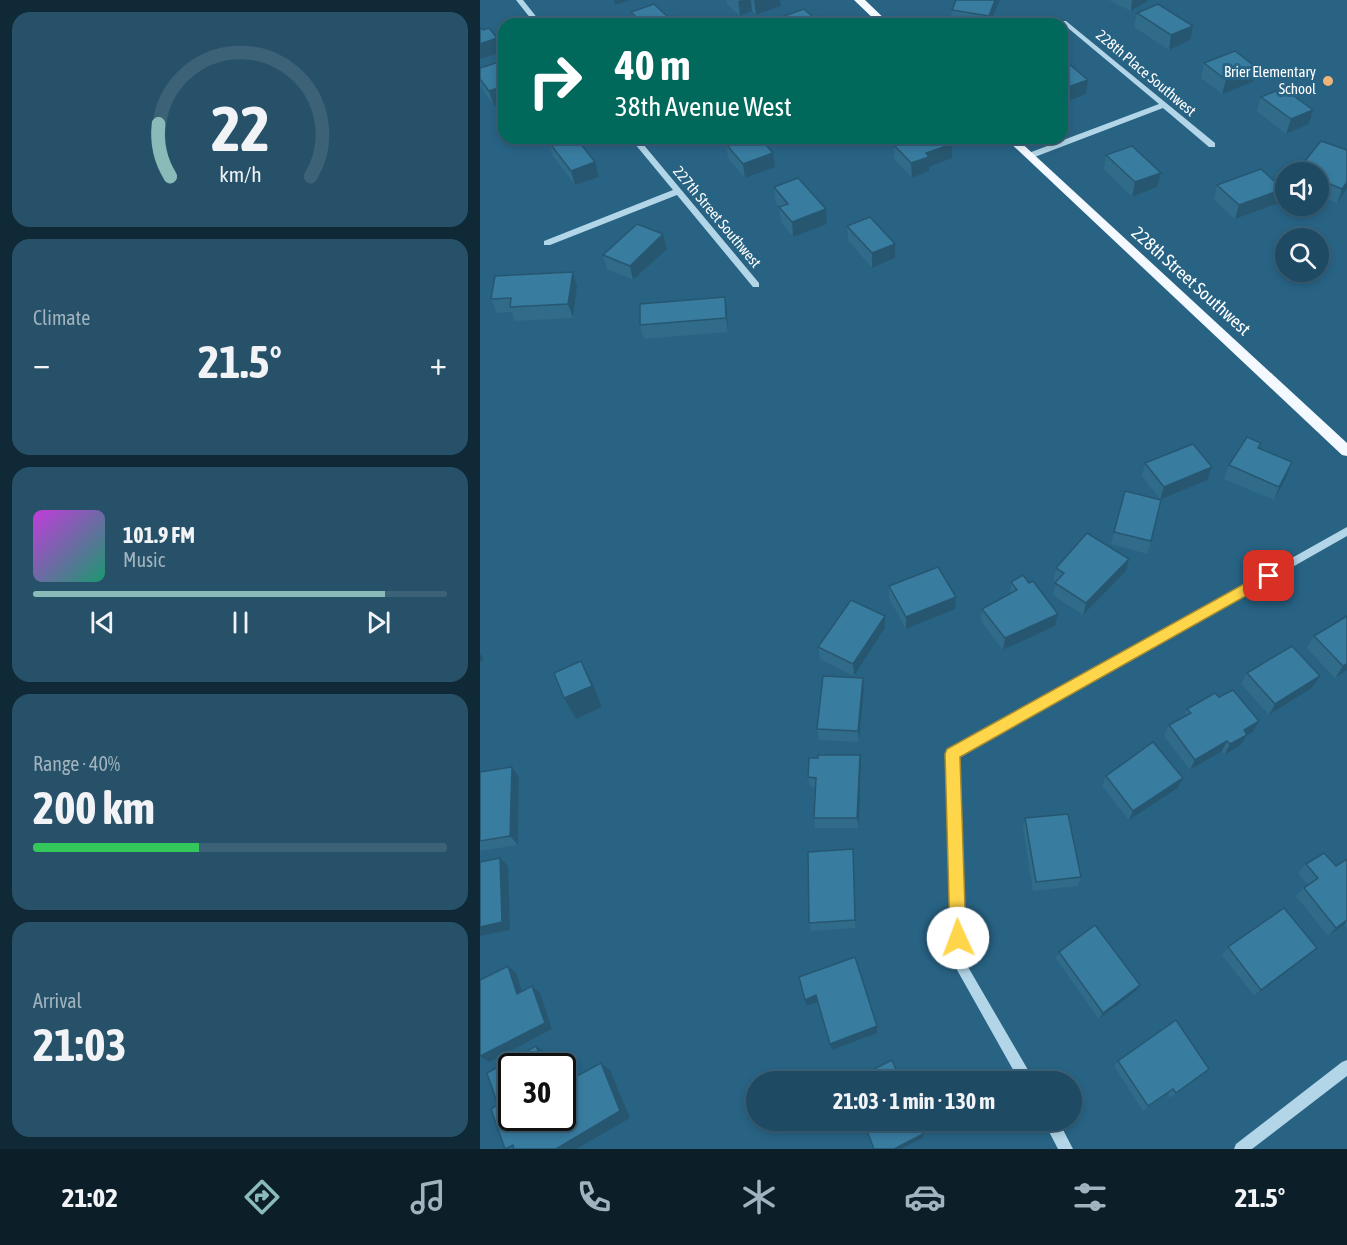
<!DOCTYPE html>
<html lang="en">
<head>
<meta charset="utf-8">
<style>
  :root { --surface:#1e4a63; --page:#265169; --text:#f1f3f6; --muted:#a1b3be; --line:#3c6278; --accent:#8bbbb9 }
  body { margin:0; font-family:"Asap Condensed",sans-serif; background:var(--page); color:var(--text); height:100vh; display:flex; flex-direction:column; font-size:22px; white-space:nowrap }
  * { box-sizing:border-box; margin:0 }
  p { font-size:20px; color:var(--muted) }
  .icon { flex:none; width:33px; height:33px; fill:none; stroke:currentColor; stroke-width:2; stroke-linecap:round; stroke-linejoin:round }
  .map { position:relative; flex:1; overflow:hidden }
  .details { display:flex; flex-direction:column; gap:12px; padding:12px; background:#102936; width:480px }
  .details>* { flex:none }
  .banner { position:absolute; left:18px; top:18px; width:570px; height:126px; border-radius:18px; box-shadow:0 3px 9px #0003,0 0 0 2px var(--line); background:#00695c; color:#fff; overflow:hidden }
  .fabs { position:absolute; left:795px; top:162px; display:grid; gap:12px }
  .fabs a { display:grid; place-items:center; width:54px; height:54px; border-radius:50%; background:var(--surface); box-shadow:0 3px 9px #0003,0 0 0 2px var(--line); font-size:30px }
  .speed { position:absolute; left:18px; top:1053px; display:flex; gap:12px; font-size:30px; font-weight:700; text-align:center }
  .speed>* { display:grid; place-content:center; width:78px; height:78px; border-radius:50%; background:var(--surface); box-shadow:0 3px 9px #0003,0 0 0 2px var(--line); line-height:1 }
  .speed .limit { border:3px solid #111; border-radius:9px; background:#fff; color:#111 }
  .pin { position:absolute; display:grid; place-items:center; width:51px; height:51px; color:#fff; margin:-26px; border-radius:12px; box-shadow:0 3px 9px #0006 }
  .me { position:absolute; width:66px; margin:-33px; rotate:358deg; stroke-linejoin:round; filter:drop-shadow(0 0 4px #0008) }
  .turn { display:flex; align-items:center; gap:21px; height:126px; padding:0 18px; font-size:27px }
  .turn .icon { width:78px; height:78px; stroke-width:2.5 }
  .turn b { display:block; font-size:42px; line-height:51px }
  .big { font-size:45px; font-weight:700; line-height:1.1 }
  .details .widget { flex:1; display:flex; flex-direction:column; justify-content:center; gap:9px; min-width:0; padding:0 21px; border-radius:18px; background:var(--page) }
  .details .dial { align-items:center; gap:0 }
  .dial svg { height:156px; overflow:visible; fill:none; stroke:var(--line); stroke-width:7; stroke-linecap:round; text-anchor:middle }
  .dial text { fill:var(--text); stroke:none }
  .song { display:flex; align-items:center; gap:18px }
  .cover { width:72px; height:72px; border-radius:9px; background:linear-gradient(135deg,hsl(290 70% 55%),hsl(160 70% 35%)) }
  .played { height:6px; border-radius:3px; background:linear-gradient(90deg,var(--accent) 85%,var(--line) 85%) }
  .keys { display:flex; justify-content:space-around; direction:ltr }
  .heat { display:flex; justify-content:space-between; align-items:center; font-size:33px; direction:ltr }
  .charge { height:9px; border-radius:4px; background:linear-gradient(90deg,#34c759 40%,var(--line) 0) }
  .trip { position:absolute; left:266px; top:1071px; width:336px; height:60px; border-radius:30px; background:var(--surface); box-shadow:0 3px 9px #0003,0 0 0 2px var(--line); font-weight:700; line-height:60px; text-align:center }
  .menu { display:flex; height:96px; justify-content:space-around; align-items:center; background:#0c1e28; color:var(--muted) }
  .menu .icon { width:42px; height:42px }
  .menu .current { color:var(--accent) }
  .menu b { font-size:27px; color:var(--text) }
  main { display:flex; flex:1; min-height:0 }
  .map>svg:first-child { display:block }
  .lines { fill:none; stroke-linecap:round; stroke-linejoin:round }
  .minor { fill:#b2d5e7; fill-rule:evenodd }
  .major { fill:#f3f9fe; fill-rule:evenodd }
  .wall { fill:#306b8a }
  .shaded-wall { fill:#275770 }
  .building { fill:#387ca0; stroke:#275770; stroke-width:1.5 }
  .route { fill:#ffd54a; stroke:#a68a30; stroke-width:1.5 }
  .poi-dot { fill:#efb478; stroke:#286384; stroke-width:2 }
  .labels { text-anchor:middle; stroke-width:6; stroke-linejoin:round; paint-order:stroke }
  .far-poi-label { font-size:15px; fill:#fff; stroke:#286384; text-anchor:end }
  .far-street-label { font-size:15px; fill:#fff; stroke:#286384 }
  .street-label { font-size:18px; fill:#fff; stroke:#286384 }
</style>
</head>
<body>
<main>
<section class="details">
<div class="widget dial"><svg viewBox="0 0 100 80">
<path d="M14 69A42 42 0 1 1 86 69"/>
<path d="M14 69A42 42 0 0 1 8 42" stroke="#8bbbb9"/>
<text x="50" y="56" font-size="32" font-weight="700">22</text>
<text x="50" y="72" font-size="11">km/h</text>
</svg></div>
<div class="widget"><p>Climate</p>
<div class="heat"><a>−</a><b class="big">21.5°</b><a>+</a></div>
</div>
<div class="widget">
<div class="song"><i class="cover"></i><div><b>101.9 FM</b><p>Music</p></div></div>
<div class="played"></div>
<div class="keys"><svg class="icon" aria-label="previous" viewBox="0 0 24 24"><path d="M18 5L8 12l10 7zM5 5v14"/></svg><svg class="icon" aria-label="pause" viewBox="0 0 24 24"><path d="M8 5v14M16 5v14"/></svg><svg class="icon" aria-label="next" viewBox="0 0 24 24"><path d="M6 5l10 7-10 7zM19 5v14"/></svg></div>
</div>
<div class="widget"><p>Range · 40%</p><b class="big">200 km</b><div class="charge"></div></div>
<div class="widget"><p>Arrival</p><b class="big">21:03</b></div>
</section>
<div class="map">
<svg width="867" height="1149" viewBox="0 0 867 1149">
  <rect width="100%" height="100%" fill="#286384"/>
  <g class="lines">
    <g class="minor">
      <path d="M36,0H43L62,24H55Z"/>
      <path d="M582,21H586L735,143V147H729L683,108L552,158H546V154L679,104L582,23Z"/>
      <path d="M150,138H158L279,283V287H273L197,195L70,245H64V241L193,190Z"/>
      <path d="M867,527V536L479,757L484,960L555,1082H540L472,961L467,754L469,750Z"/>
      <path d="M867,1060V1076L772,1149H754L756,1144L862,1062Z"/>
      <path d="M563,1120H578L593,1149H578Z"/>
    </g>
    <g class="major">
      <path d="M374,0H385L410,24H399Z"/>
      <path d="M525,138H536L867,443V456L862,455Z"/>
    </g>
  </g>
  <g class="wall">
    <path d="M247,0H300L301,6L276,15L272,11L260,16L247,4Z"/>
    <path d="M476,0H520L510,24H471L472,10Z"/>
    <path d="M629,0H669L651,11Z"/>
    <path d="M151,12L190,19L207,24H153Z"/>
    <path d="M657,13L710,40L689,50L654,27Z"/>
    <path d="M301,17L334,18L350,24H301Z"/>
    <path d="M724,63L773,82L742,94L721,78Z"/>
    <path d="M0,68L24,69V102L14,106L0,86Z"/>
    <path d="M781,97L833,110L829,124L806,134L777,111Z"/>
    <path d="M30,138H70L52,144L49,141L36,145Z"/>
    <path d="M68,141L119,177L95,185L73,156Z"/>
    <path d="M246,144L295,167L265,178L248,158Z"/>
    <path d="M414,145L472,158L449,167V171L432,178L414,159Z"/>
    <path d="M867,150V189L857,203L838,196V172H816L817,171Z"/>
    <path d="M626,155L681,173L677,187L652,197L624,169Z"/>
    <path d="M737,185L799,203L755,219L734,200Z"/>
    <path d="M294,187L347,224L313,237L301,222L299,207H300L295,201Z"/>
    <path d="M367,226L415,258L392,268L368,240Z"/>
    <path d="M183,234L187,249L153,280L127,269L123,255Z"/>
    <path d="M93,272L97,286L93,318L35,321L32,312L17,313L11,299Z"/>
    <path d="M247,311L248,332L164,339L160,325Z"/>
    <path d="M779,448L812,462L794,500L744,479L749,465Z"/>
    <path d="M665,463L727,480L681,500L671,541L667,554L631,544L645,491L680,499L662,476Z"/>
    <path d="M576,568L646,571L603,615L573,595L576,582L573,580Z"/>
    <path d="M531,582L575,626L523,650L501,621L502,609L530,594Z"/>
    <path d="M409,586L475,609L426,629L409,598Z"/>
    <path d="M867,616V670L855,678L827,648L834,636Z"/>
    <path d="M405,628L374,676L340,659L338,647Z"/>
    <path d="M767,673L832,688L789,715L761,684Z"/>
    <path d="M383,678L384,690L379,742L339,740L337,729Z"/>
    <path d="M739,697L779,721L773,732L766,736L761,745L744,755L742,751L710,770L684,736L689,725L704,717L707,709Z"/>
    <path d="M338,758L381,765L379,828H335L334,818L335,788L330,787L328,777Z"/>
    <path d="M32,767L39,777L38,845L0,851V772Z"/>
    <path d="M626,776L703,778L698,788L649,820L622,786Z"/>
    <path d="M545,818L601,877L598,886L553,891L543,828Z"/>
    <path d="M373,849L374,858L376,928L331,931L329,923Z"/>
    <path d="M867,859V928L864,925L848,936L816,896L824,888L828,885L818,873L826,864L856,866Z"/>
    <path d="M748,947L837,948L828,956L774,996L742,955Z"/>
    <path d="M579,952L656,991L619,1019L576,959Z"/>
    <path d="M638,1061L723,1074L690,1098L687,1093L663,1111L634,1066Z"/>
  </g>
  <g class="shaded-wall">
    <path d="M134,0H150L135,5Z"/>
    <path d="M262,0H271L272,11L260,16L258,1Z"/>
    <path d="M274,0H300L301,6L276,15Z"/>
    <path d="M515,0H520L510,24H508L509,16Z"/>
    <path d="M652,0H669L651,11Z"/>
    <path d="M713,26L710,40L689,50L691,35Z"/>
    <path d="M17,38L22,52L0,59V44Z"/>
    <path d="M777,68L773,82L742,94L746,80Z"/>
    <path d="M608,80L606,94L582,103V89Z"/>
    <path d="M24,86V102L14,106L9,91Z"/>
    <path d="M833,110L829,124L806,134L811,119Z"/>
    <path d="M33,138H48L49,141L36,145Z"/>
    <path d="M50,138H70L52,144Z"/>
    <path d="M472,144V158L449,167V171L432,178L431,163L446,153Z"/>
    <path d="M293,153L295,167L265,178L263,164Z"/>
    <path d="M115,162L119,177L95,185L91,171Z"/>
    <path d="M681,173L677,187L652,197L655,182Z"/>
    <path d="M867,182V189L857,203L862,189Z"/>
    <path d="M803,189L799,203L755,219L759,205Z"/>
    <path d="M346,209L347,224L313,237L312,222Z"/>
    <path d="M183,234L187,249L153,280L150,266Z"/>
    <path d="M415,244V258L392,268V253Z"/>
    <path d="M93,272L97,286L93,318L88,304Z"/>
    <path d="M245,297L247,311L248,332L246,318Z"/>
    <path d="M812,462L807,476L794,500L799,487Z"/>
    <path d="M732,467L727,480L680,500L684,487Z"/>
    <path d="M649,559L646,571L603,615L606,603Z"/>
    <path d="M476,597L475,609L426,629V617Z"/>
    <path d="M578,614L575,626L523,650L525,638Z"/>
    <path d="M405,616V628L374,676L373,664Z"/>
    <path d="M0,653L4,660L0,662Z"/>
    <path d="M101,661L112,682L122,707L96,719L84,698Z"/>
    <path d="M867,664V670L855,678L863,666Z"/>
    <path d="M840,676L832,688L789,715L795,704Z"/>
    <path d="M383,678L384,690L379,742L378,731Z"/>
    <path d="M779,721L773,732L766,736L761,745L744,755L750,744L764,730Z"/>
    <path d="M747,741L742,751L710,770L715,760Z"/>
    <path d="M380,755L381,765L379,828L377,818Z"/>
    <path d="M32,767L39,777L38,845L30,836Z"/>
    <path d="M703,778L698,788L649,820L653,811Z"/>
    <path d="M373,849L374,858L376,928L375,920Z"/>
    <path d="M20,858L28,866L30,930L0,936V927Z"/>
    <path d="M867,920L864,925L848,936L856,928Z"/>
    <path d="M837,948L828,956L774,996L781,990Z"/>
    <path d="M28,966L36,973L45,1000L37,994Z"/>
    <path d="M660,985L656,991L619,1019L623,1013Z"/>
    <path d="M52,986L60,993L72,1029L9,1062L0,1056Z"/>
    <path d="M336,995L338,1002L327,1006L325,1000Z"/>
    <path d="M397,1026V1033L352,1050L350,1044Z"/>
    <path d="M56,1046L68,1054L72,1066H64Z"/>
    <path d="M121,1063L130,1070L150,1118L96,1149H76Z"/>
    <path d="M443,1134V1138L421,1149H414Z"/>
  </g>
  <g class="building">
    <path d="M476,0H515L509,16L472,10Z"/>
    <path d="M174,4L190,19L199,16L207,24H163L151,12Z"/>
    <path d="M678,4L713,26L691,35L657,13Z"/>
    <path d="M324,9L334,18L340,16L350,24H308L301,17Z"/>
    <path d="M0,27L3,30L9,28L17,38L0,44Z"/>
    <path d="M755,51L777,68L746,80L724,63Z"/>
    <path d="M582,58L608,80L582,89Z"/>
    <path d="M19,62L24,69V86L9,91L0,79V68Z"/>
    <path d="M803,88L833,110L811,119L781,97Z"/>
    <path d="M78,138H96L115,162L91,171L68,141Z"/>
    <path d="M262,138H280L293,153L263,164L246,144Z"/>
    <path d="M432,138H466L472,144L446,153L449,157L431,163L414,145Z"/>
    <path d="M841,141L867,150V182L862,189L838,179V172H820L817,171Z"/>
    <path d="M652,146L681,173L655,182L626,155Z"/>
    <path d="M781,169L803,189L759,205L737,185Z"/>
    <path d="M318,178L346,209L312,222L299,207L308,204L294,187Z"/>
    <path d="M390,217L415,244L392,253L367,226Z"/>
    <path d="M157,224L183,234L150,266L123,255Z"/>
    <path d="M93,272L88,304L30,307L31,298L11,299L15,276Z"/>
    <path d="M245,297L246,318L160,325V304Z"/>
    <path d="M767,437L781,443L778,448L812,462L799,487L749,465Z"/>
    <path d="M713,444L732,467L684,487L665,463Z"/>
    <path d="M645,491L681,500L671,541L634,532Z"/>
    <path d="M607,533L649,559L606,603L575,583L584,573L576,568Z"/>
    <path d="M458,567L476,597L426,617L409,586Z"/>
    <path d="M543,575L549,583L553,581L578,614L525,638L502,609L537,590L531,582Z"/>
    <path d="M371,600L405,616L373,664L338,647Z"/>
    <path d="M867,616V664L863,666L834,636Z"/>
    <path d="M812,646L840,676L795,704L767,673Z"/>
    <path d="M101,661L112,686L84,698L74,673Z"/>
    <path d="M343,676L383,678L378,731L337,729Z"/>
    <path d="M753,690L779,721L764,730L767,735L750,744L747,741L715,760L689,725L711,713L707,709L735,693L739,697Z"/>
    <path d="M673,742L703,778L653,811L626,776Z"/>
    <path d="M338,755H380L377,818H334L336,778L328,777L329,758H338Z"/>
    <path d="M32,767L30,836L0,841V772Z"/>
    <path d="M588,814L601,877L556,882L545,818Z"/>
    <path d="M373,849L375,920L329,923L328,852Z"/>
    <path d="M844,853L856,866L867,859V920L856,928L824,888L838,878L826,864Z"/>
    <path d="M20,858L22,922L0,927V862Z"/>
    <path d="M804,908L837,948L781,990L748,947Z"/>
    <path d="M615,925L660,985L623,1013L579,952Z"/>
    <path d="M375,957L397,1026L350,1044L336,995L325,1000L319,977Z"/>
    <path d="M28,966L37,994L52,986L65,1023L0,1056V980Z"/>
    <path d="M696,1020L729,1069L696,1093L693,1089L668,1106L638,1061Z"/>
    <path d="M56,1046L64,1066H32V1118H82V1084L121,1063L140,1111L76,1149H34L33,1145L25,1149L11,1109L18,1105L7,1073Z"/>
    <path d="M412,1060L421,1082H368Z"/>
    <path d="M383,1120H438L443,1134L414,1149H394Z"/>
  </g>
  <path class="route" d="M789,570L794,572V580L480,757L486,938L484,944L478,947L472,944L470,938L465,754L467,749Z"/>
  <circle class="poi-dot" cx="848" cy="81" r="6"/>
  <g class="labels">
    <g class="far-poi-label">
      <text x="836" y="77">Brier Elementary<tspan x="836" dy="17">School</tspan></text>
    </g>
    <g class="far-street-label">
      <text transform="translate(666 73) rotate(40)" y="5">228th Place Southwest</text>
      <text transform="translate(237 217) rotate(50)" y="5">227th Street Southwest</text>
    </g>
    <g class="street-label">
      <text transform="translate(711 281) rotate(42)" y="6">228th Street Southwest</text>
    </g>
  </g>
</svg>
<div class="fabs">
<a><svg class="icon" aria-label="sound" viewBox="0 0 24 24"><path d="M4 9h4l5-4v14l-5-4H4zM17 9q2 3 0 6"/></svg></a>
<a><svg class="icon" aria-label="search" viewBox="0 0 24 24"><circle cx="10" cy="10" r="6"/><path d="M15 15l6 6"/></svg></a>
</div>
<div class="speed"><div class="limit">30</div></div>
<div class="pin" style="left:789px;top:576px;background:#d93025"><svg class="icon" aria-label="arrive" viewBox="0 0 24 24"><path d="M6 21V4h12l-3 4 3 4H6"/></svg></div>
<svg class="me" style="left:478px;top:938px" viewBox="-20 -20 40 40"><circle r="19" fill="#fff"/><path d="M0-13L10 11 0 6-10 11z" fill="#ffd54a"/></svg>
<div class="trip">21:03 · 1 min · 130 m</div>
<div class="banner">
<div class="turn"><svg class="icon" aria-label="right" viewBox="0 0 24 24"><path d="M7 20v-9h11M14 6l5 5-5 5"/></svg><div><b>40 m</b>38th Avenue West</div></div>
</div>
</div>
</main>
<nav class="menu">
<b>21:02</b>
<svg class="icon current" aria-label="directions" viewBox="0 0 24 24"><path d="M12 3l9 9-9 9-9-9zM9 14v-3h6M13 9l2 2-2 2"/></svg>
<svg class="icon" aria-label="music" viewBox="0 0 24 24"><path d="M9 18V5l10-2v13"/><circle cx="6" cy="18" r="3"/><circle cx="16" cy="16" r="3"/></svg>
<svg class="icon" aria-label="phone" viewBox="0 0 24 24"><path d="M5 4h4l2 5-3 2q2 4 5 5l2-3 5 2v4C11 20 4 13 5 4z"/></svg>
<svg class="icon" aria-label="climate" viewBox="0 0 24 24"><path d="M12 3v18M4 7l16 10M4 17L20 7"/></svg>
<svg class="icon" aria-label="car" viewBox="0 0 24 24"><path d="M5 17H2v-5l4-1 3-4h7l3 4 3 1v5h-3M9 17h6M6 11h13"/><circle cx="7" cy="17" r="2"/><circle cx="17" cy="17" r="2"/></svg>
<svg class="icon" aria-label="filters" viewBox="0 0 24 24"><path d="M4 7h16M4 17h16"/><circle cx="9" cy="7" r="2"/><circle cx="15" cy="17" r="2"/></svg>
<b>21.5°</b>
</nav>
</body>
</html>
